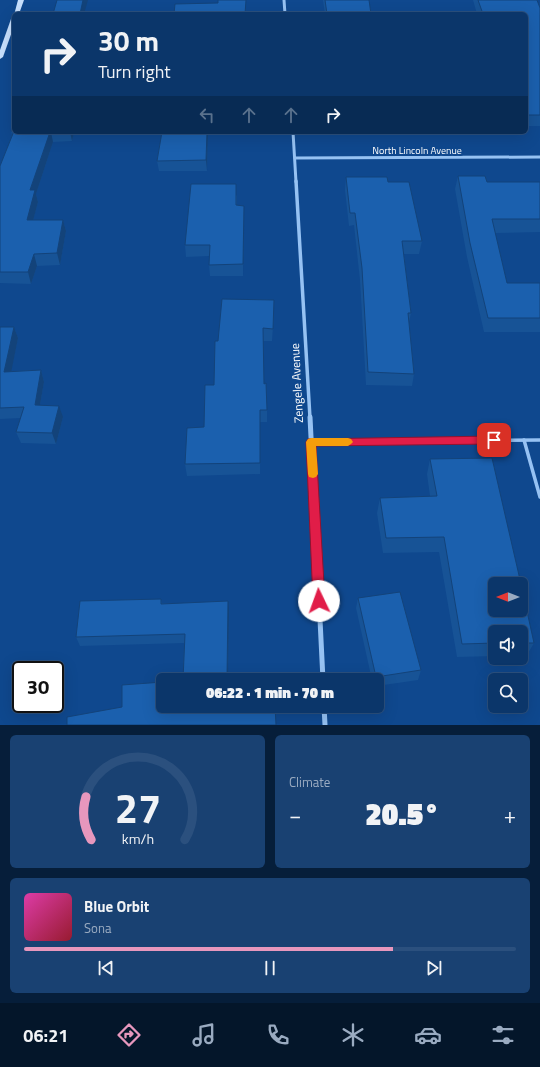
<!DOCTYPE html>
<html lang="en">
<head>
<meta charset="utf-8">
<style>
  :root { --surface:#0b366a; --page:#194172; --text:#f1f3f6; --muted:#9aabc1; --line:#2b507e; --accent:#e797bd }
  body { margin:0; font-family:"Titillium Web",sans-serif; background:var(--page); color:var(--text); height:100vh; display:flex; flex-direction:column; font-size:15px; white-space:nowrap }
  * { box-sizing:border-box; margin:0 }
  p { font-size:13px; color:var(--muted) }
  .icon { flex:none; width:22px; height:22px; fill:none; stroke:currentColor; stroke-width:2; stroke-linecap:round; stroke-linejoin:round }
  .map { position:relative; height:725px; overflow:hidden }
  .sheet { display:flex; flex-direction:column; gap:10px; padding:10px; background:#061e3a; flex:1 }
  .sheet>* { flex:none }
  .top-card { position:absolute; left:12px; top:12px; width:516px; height:122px; border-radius:6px; box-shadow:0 4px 16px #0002,0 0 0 1px var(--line); background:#0b366a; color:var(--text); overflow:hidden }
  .needle { width:26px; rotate:270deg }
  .tools { position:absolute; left:488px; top:577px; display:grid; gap:8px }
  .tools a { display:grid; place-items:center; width:40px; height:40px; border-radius:6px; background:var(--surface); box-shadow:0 4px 16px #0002,0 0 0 1px var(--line); font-size:20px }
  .speed { position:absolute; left:12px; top:661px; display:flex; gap:8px; font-size:20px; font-weight:700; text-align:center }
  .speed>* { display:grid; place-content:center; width:52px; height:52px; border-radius:50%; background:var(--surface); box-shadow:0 4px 16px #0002,0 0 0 1px var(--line); line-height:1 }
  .speed .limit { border:2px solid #111; border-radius:6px; background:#fff; color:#111 }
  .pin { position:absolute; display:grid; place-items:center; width:34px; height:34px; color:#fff; margin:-17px; border-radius:8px; box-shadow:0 2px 6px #0006 }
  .me { position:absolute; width:44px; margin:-22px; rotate:357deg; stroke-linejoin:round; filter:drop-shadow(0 0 3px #0008) }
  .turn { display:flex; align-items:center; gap:14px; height:84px; padding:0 20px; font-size:18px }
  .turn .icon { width:52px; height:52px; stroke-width:2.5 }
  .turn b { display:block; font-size:28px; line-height:34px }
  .lanes { display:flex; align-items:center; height:38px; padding:0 20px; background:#0003; justify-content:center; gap:20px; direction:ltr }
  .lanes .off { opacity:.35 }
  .big { font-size:30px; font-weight:800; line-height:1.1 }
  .sheet .tile { flex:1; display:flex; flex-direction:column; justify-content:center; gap:6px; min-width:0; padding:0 14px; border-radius:6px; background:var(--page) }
  .sheet .dial { align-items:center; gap:0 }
  .dial svg { height:104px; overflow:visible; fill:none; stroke:var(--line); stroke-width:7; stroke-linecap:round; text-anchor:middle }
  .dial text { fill:var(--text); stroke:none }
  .song { display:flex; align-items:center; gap:12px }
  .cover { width:48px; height:48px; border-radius:6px; background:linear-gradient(135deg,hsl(320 70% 55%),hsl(350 70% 35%)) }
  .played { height:4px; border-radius:2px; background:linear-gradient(90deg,var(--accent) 75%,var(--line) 75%) }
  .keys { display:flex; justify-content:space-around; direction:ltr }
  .heat { display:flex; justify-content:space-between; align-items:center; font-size:22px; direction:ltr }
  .sheet .tiles { flex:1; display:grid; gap:10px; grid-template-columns:1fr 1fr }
  .tile:last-child { grid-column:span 2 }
  .trip { position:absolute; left:156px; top:673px; width:228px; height:40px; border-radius:6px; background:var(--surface); box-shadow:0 4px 16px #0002,0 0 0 1px var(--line); font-weight:800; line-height:40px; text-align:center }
  .dock { display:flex; height:64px; justify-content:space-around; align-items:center; background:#04162a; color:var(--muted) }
  .dock .icon { width:28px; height:28px }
  .dock .selected { color:var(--accent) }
  .dock b { font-size:18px; color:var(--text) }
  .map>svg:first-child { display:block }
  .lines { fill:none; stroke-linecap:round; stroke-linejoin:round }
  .lane { stroke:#96c2f3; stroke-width:3.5 }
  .street-far2 { stroke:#96c2f3; stroke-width:3 }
  .street-far1 { stroke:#96c2f3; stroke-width:3.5 }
  .street { stroke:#96c2f3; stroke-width:5 }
  .secondary { fill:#c6dffd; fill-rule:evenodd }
  .wall { fill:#175396 }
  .shaded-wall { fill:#13437a }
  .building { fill:#1b60ae; stroke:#13437a }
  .route { fill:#e11d48; stroke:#92132f }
  .slow { fill:#f59e0b }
  .labels { text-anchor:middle; stroke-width:4; stroke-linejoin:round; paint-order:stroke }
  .far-street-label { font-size:10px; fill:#fff; stroke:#0f488e }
  .street-label { font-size:12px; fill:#fff; stroke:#0f488e }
</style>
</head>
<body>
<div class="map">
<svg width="540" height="725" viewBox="0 0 540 725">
  <rect width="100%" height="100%" fill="#0f488e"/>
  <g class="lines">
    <g class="lane">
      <path d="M524,440L540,497"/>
      <path d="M311,442L540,440"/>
    </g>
    <g class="street-far2">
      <path d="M284,0L285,14"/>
      <path d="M293,132L296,182"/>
      <path d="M295,158L540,157"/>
    </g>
    <path class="street-far1" d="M296,181L310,418"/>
    <g class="street">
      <path d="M310,417L323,680"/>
      <path d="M324,706L325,725"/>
    </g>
    <g class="secondary">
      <path d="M18,0H24L19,14L14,15Z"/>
      <path d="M14,17V26L3,57L0,59V50L11,19Z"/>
    </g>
  </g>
  <g class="wall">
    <path d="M323,0H369L371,14H325Z"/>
    <path d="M473,0H537L540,8V126H527L526,129V14H477Z"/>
    <path d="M14,120V132H74L72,141L53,142L36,194L38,202L33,220H63L66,231L60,265L37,266L31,284L0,283V166L12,135L11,131Z"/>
    <path d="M162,132H208L207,171H159L157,161Z"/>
    <path d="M458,176L487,182H540V232L495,233L507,283H540V332H484L467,257L455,189Z"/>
    <path d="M346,177L388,182L422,241L419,254H404L411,313L409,322L414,374L412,386L366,385L360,280L354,225L349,226L345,190Z"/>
    <path d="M237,195V205L244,217L243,276H210L209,265V256L186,257L185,245Z"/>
    <path d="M274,312L272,341H263L264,384L267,410V422H260V474L187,476L185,464L204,427L214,385L218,341Z"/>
    <path d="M0,327H14L18,338L11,371L41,370L44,382L40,405L63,417L56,444L21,443L16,432L21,418L0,419Z"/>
    <path d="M430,459L534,643L527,655H521V632H495V656L457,657L439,552L383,553L377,513L380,498L430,496L427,474Z"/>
    <path d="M358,598L421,670L418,680L377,686V680H372L356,608Z"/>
    <path d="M161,599L162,603L229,611L228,678L183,680L184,643L80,646L76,637Z"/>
  </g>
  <g class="shaded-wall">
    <path d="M83,0H88L84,14H80Z"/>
    <path d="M50,132H51L53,142L36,194L38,202L30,232L27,220L30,190Z"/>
    <path d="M70,132H74L72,141Z"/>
    <path d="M207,132H208L207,171L206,160Z"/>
    <path d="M244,206V217L243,276V264Z"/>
    <path d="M63,220L66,231L60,265L57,253Z"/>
    <path d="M34,254L37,266L31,284L28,272Z"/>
    <path d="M14,327L18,338L9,383L4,372Z"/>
    <path d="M41,370L44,382L38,416L35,405Z"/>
    <path d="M59,406L63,417L56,444L52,433Z"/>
    <path d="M228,601L229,611L228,680H227Z"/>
  </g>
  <g class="building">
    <path d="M57,0H83L80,14H53Z"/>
    <path d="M218,0H246L245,14H174L175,4L218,3Z"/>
    <path d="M325,0H369L371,14H327Z"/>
    <path d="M478,0H537L540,8V115H526V14H483Z"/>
    <path d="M526,115L528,121H526Z"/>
    <path d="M14,120V131H11Z"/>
    <path d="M14,131V132H50L30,190H35L27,220H63L57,253L34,254L28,272H0V166Z"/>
    <path d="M162,132H207L206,160L157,161Z"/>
    <path d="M458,176H485L487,182H540V219H492L507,283H540V318H488L470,243Z"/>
    <path d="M346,177H387L388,182H409L422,241H402L411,313H408L414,374L368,372L362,268L355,213H350Z"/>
    <path d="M191,184H236V205L244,206L243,264L209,265L210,245H185Z"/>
    <path d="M222,299L274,300L273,329L263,328L264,384L266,383L267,410H260V463L185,464L187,428L204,427L205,385H214L215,341H218Z"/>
    <path d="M0,327H14L4,372L41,370L35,405L59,406L52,433L16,432L24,407L0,408Z"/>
    <path d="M492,458L521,584H495V610H521V584L534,643H521V632H495V643L462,644L444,537L386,538L380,498L437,496L430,459Z"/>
    <path d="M400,592L421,670L376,677L358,598Z"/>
    <path d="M161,599V604L228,601L227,678L273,676L274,680H183L185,634L76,637L80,601Z"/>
    <path d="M163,682V706H275L276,725H67V717L122,707V685Z"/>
  </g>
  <path class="route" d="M494,436L497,438L499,440L497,443L494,444L316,446L325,601L323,604L319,606L315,604L313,601L306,442L308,439Z"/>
  <path class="slow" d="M311,438H348L351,439L353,442L351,444L348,446H316L318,474L316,477L313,478L309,477L308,474L306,442L308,439Z"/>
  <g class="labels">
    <g class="far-street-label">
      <text x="417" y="154">North Lincoln Avenue</text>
    </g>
    <g class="street-label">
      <text transform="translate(297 383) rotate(-93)" y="4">Zengele Avenue</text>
    </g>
  </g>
</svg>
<div class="tools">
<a><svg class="needle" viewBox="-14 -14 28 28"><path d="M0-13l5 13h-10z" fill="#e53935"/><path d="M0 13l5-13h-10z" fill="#9aabc1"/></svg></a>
<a><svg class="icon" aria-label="sound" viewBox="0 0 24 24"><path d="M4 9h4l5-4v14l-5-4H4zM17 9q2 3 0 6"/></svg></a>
<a><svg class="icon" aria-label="search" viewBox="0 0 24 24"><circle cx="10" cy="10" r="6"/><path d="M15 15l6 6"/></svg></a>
</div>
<div class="speed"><div class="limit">30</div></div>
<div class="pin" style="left:494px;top:440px;background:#d93025"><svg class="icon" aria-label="arrive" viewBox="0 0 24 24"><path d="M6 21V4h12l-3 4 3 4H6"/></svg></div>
<svg class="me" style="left:319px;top:601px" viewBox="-20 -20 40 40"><circle r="19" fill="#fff"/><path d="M0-13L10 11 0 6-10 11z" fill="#e11d48"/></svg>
<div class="trip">06:22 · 1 min · 70 m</div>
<div class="top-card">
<div class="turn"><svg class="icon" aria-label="right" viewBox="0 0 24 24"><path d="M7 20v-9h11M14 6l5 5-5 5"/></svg><div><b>30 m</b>Turn right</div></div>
<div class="lanes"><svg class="icon off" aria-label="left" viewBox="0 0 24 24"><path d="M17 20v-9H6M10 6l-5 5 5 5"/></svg><svg class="icon off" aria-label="ahead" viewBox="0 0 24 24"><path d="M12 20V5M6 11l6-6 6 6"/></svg><svg class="icon off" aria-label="ahead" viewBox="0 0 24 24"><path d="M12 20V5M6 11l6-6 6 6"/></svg><svg class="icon" aria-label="right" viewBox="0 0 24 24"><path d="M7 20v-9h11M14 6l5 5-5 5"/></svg></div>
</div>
</div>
<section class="sheet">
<div class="tiles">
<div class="tile dial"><svg viewBox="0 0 100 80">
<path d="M14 69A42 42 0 1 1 86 69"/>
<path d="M14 69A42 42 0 0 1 10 36" stroke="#e797bd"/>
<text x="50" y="56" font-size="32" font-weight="700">27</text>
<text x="50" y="72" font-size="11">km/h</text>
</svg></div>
<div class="tile"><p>Climate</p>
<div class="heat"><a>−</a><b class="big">20.5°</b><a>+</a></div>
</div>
<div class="tile">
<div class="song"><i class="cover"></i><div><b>Blue Orbit</b><p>Sona</p></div></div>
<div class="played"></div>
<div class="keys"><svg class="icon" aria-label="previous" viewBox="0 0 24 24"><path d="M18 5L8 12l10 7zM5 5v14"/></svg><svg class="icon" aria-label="pause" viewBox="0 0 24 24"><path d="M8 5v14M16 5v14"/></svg><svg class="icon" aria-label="next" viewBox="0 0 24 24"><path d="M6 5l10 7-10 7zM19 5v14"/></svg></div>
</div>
</div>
</section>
<nav class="dock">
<b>06:21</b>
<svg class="icon selected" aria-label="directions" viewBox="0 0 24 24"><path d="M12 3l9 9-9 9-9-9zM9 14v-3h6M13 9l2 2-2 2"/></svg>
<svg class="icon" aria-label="music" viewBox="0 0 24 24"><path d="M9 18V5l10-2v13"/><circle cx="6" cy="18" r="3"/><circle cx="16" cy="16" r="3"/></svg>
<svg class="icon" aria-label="phone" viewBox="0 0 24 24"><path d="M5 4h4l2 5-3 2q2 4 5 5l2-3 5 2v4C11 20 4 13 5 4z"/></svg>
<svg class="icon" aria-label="climate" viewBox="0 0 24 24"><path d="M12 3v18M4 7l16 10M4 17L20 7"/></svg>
<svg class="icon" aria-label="car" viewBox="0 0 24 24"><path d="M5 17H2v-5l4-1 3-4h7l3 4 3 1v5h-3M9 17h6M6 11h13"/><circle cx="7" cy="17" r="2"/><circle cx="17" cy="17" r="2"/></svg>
<svg class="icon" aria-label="filters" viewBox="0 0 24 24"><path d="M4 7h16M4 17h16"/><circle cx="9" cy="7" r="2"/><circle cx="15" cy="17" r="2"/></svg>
</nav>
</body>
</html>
